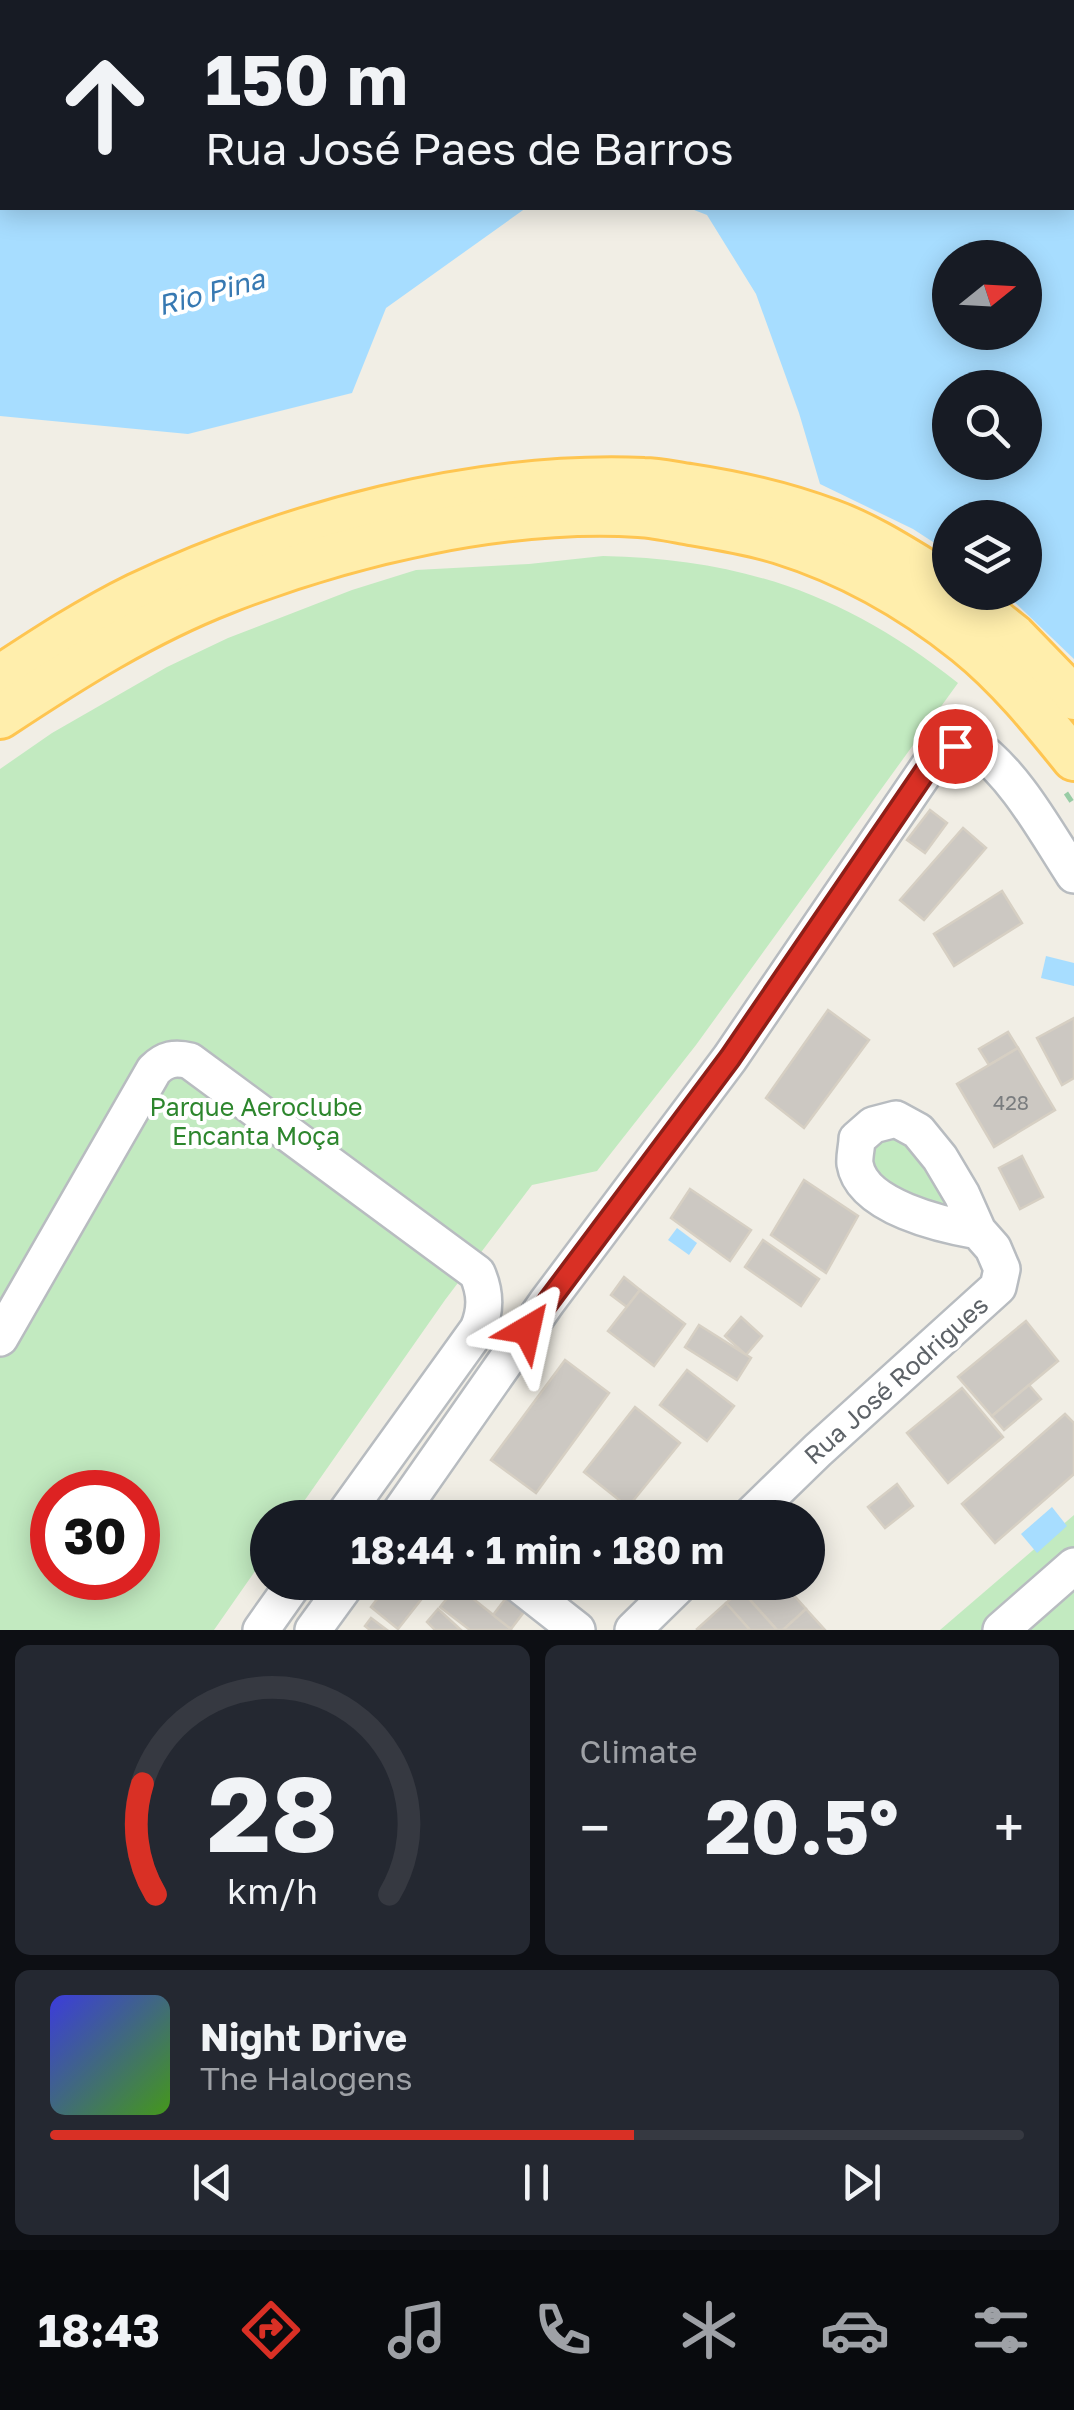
<!DOCTYPE html>
<html lang="en">
<head>
<meta charset="utf-8">
<style>
  :root { --surface:#171b24; --page:#242831; --text:#f1f3f6; --muted:#9ea1a6; --line:#363941; --accent:#d93025 }
  body { margin:0; font-family:"Golos Text",sans-serif; background:var(--page); color:var(--text); height:100vh; display:flex; flex-direction:column; font-size:38px; white-space:nowrap }
  * { box-sizing:border-box; margin:0 }
  p { font-size:32px; color:var(--muted) }
  .icon { flex:none; width:55px; height:55px; fill:none; stroke:currentColor; stroke-width:2; stroke-linecap:round; stroke-linejoin:round }
  .map { position:relative; height:1630px; overflow:hidden }
  .sheet { display:flex; flex-direction:column; gap:15px; padding:15px; background:#0d0f14; flex:1 }
  .sheet>* { flex:none }
  .banner { position:absolute; left:0px; top:0px; width:1075px; height:210px; box-shadow:0 5px 25px #0003; background:#171b24; color:var(--text); overflow:hidden }
  .needle { width:65px; rotate:72deg }
  .tools { position:absolute; left:932px; top:240px; display:grid; gap:20px }
  .tools a { display:grid; place-items:center; width:110px; height:110px; border-radius:50%; background:var(--surface); box-shadow:0 5px 25px #0003; font-size:50px }
  .speed { position:absolute; left:30px; top:1470px; display:flex; gap:20px; font-size:50px; font-weight:700; text-align:center }
  .speed>* { display:grid; place-content:center; width:130px; height:130px; border-radius:50%; background:var(--surface); box-shadow:0 5px 25px #0003; line-height:1 }
  .speed .limit { border:15px solid #d22; background:#fff; color:#111 }
  .pin { position:absolute; display:grid; place-items:center; width:85px; height:85px; color:#fff; margin:-42px; border:5px solid #fff; border-radius:50%; box-shadow:0 2px 10px #0007 }
  .me { position:absolute; width:110px; margin:-55px; rotate:36deg; stroke-linejoin:round; filter:drop-shadow(0 0 8px #0008) }
  .turn { display:flex; align-items:center; gap:35px; height:210px; padding:0 40px; font-size:45px }
  .turn .icon { width:130px; height:130px; stroke-width:2.5 }
  .turn b { display:block; font-size:70px; line-height:85px }
  .big { font-size:75px; font-weight:700; line-height:1.1 }
  .sheet .card { flex:1; display:flex; flex-direction:column; justify-content:center; gap:15px; min-width:0; padding:0 35px; border-radius:15px; background:var(--page) }
  .sheet .dial { align-items:center; gap:0 }
  .dial svg { height:260px; overflow:visible; fill:none; stroke:var(--line); stroke-width:7; stroke-linecap:round; text-anchor:middle }
  .dial text { fill:var(--text); stroke:none }
  .song { display:flex; align-items:center; gap:30px }
  .cover { width:120px; height:120px; border-radius:15px; background:linear-gradient(135deg,hsl(240 70% 55%),hsl(100 70% 35%)) }
  .played { height:10px; border-radius:5px; background:linear-gradient(90deg,var(--accent) 60%,var(--line) 60%) }
  .keys { display:flex; justify-content:space-around; direction:ltr }
  .heat { display:flex; justify-content:space-between; align-items:center; font-size:55px; direction:ltr }
  .sheet .tiles { flex:1; display:grid; gap:15px; grid-template-columns:1fr 1fr }
  .card:last-child { grid-column:span 2 }
  .trip { position:absolute; left:250px; top:1500px; width:575px; height:100px; border-radius:50px; background:var(--surface); box-shadow:0 5px 25px #0003; font-weight:700; line-height:100px; text-align:center }
  .dock { display:flex; height:160px; justify-content:space-around; align-items:center; background:#090b0e; color:var(--muted) }
  .dock .icon { width:70px; height:70px }
  .dock .active { color:var(--accent) }
  .dock b { font-size:45px; color:var(--text) }
  .map>svg:first-child { display:block }
  .green { fill:#c2eac0; fill-rule:evenodd }
  .water { fill:#a7ddff; fill-rule:evenodd }
  .building { fill:#ccc8c2; stroke:#d6cfc3; stroke-width:2.5 }
  .lines { fill:none; stroke-linecap:round; stroke-linejoin:round }
  .minor-casing { stroke:#b8bcc0; stroke-width:40 }
  .major-casing { stroke:#fec551; stroke-width:48 }
  .path { stroke:#98cca5; stroke-width:5; stroke-dasharray:10 5; stroke-linecap:butt }
  .minor { stroke:#fff; stroke-width:35 }
  .major { stroke:#ffeeac; stroke-width:42 }
  .route-casing { stroke:#8d1f18; stroke-width:25 }
  .route { stroke:#d93025; stroke-width:18 }
  .labels { text-anchor:middle; stroke-width:8; stroke-linejoin:round; paint-order:stroke }
  .number-label { font-size:20px; fill:#797c7e }
  .park-label { font-size:25px; fill:#2d862d; stroke:#fff }
  .street-label { font-size:25px; fill:#5d6267; stroke:#fff }
  .water-label { font-size:28px; font-style:italic; fill:#3779b2; stroke:#fff }
</style>
</head>
<body>
<div class="map">
<svg width="1074" height="1630" viewBox="0 0 1074 1630">
  <rect width="100%" height="100%" fill="#f1eee5"/>
  <g class="green">
    <path d="M0,0H230L227,2H2V109H0Z"/>
    <path d="M603,556C744,559 847,595 958,683L696,1045L597,1171L532,1185L445,1300L293,1517L268,1518L267,1554L214,1630H0V769L52,733L167,667L228,638L352,590L416,570L529,564ZM52,1492H138V1578H52Z"/>
    <path d="M901,1128L967,1225L882,1190L860,1149Z"/>
    <path d="M1074,1515V1630H940Z"/>
  </g>
  <g class="water">
    <path d="M230,0H1074V659L1005,593L1025,592V518H950V553L913,529L820,484L799,413L756,294L707,215L689,208H1072V2H227ZM950,258H1025V332H950ZM950,388H1025V462H950Z"/>
    <path d="M0,109H2V208H526L386,308L352,393L188,434L0,416Z"/>
    <path d="M1046,956L1074,963V986L1041,978Z"/>
    <path d="M677,1228L697,1243L689,1255L668,1240Z"/>
    <path d="M1052,1507L1067,1526L1037,1553L1021,1534Z"/>
  </g>
  <g class="building">
    <path d="M930,810L947,823L925,853L907,840Z"/>
    <path d="M963,828L986,848L924,920L900,900Z"/>
    <path d="M1002,891L1022,923L954,966L934,934Z"/>
    <path d="M828,1010L869,1040L804,1128L766,1098Z"/>
    <path d="M1074,1018V1078L1062,1085L1037,1038Z"/>
    <path d="M1008,1032L1018,1048L989,1065L979,1049Z"/>
    <path d="M1018,1048L1055,1110L994,1147L957,1084Z"/>
    <path d="M1022,1156L1043,1197L1020,1209L999,1168Z"/>
    <path d="M804,1180L858,1216L826,1273L771,1235Z"/>
    <path d="M690,1189L751,1230L730,1261L671,1218Z"/>
    <path d="M763,1240L819,1279L801,1306L745,1267Z"/>
    <path d="M624,1277L640,1290L627,1307L611,1295Z"/>
    <path d="M640,1290L685,1324L654,1366L608,1331Z"/>
    <path d="M741,1317L762,1336L746,1355L725,1336Z"/>
    <path d="M1026,1321L1058,1361L992,1416L958,1377Z"/>
    <path d="M699,1325L751,1358L737,1380L685,1347Z"/>
    <path d="M565,1360L609,1393L536,1493L491,1460Z"/>
    <path d="M687,1370L734,1406L707,1441L660,1405Z"/>
    <path d="M1029,1385L1041,1399L1004,1430L992,1416Z"/>
    <path d="M962,1388L1003,1437L948,1483L907,1433Z"/>
    <path d="M635,1407L680,1443L628,1507L584,1472Z"/>
    <path d="M1065,1414L1074,1423V1474L995,1543L962,1504Z"/>
    <path d="M897,1484L913,1506L885,1528L868,1507Z"/>
    <path d="M390,1582H435L398,1629L371,1607Z"/>
    <path d="M737,1582H782L806,1609L783,1630H777L736,1584Z"/>
    <path d="M457,1586L511,1629L510,1630H470L440,1607Z"/>
    <path d="M741,1590L777,1630H750L726,1603Z"/>
    <path d="M506,1598L524,1612L511,1629L493,1615Z"/>
    <path d="M726,1603L750,1630H698L697,1629Z"/>
    <path d="M438,1609L461,1630H435L427,1622Z"/>
    <path d="M806,1609L825,1630H783Z"/>
    <path d="M371,1618L387,1630H370L365,1626Z"/>
  </g>
  <g class="lines">
    <g class="minor-casing">
      <g id="minor">
        <path d="M0,1338L154,1070C165,1059 175,1057 190,1061L477,1273C486,1293 486,1310 478,1329L342,1518"/>
        <path d="M396,1518L547,1302L730,1058L933,760L955,745L971,743C1016,775 1044,829 1074,875"/>
        <path d="M748,1518L818,1450L998,1287L1002,1269L993,1248L978,1231L962,1195L940,1158L918,1131L896,1119L873,1125L857,1139C857,1146 854,1157 855,1164C862,1207 943,1225 978,1231"/>
        <path d="M516,1582L577,1630"/>
        <path d="M261,1630L295,1582"/>
        <path d="M313,1630L348,1582"/>
        <path d="M633,1630L682,1582"/>
        <path d="M1001,1630L1074,1566"/>
      </g>
    </g>
    <g class="major-casing">
      <g id="major">
        <path d="M959,592L1014,636L1074,698"/>
        <path d="M0,677C44,648 90,618 137,595C290,523 475,473 644,480C659,480 675,484 690,486C736,493 785,504 830,521C872,536 911,563 950,586"/>
        <path d="M0,717C71,670 145,623 225,592C350,543 504,507 639,515C656,516 674,520 691,523C721,528 752,533 780,542C847,563 911,599 966,643C1007,676 1041,718 1074,759"/>
      </g>
    </g>
    <path class="path" d="M1066,793L1074,805"/>
    <use href="#minor" class="minor"/>
    <use href="#major" class="major"/>
  </g>
  <g class="lines">
    <g class="route-casing">
      <path id="route" d="M527,1330L730,1058L933,760L955,746"/>
    </g>
    <use href="#route" class="route"/>
  </g>
  <g class="labels">
    <g class="number-label">
      <text x="1011" y="1110">428</text>
    </g>
    <g class="park-label">
      <text x="256" y="1116">Parque Aeroclube<tspan x="256" dy="29">Encanta Moça</tspan></text>
    </g>
    <g class="street-label">
      <text transform="translate(896 1380) rotate(-42)" y="9">Rua José Rodrigues</text>
    </g>
    <g class="water-label">
      <text transform="translate(211 292) rotate(-15)" y="10">Rio Pina</text>
    </g>
  </g>
</svg>
<div class="tools">
<a><svg class="needle" viewBox="-14 -14 28 28"><path d="M0-13l5 13h-10z" fill="#e53935"/><path d="M0 13l5-13h-10z" fill="#9ea1a6"/></svg></a>
<a><svg class="icon" aria-label="search" viewBox="0 0 24 24"><circle cx="10" cy="10" r="6"/><path d="M15 15l6 6"/></svg></a>
<a><svg class="icon" aria-label="layers" viewBox="0 0 24 24"><path d="M12 4l9 5-9 5-9-5zM3 14l9 5 9-5"/></svg></a>
</div>
<div class="speed"><div class="limit">30</div></div>
<div class="pin" style="left:955px;top:746px;background:#d93025"><svg class="icon" aria-label="arrive" viewBox="0 0 24 24"><path d="M6 21V4h12l-3 4 3 4H6"/></svg></div>
<svg class="me" style="left:527px;top:1330px" viewBox="-20 -20 40 40"><path d="M0-17L14 15 0 8-14 15z" fill="#d93025" stroke="#fff" stroke-width="4"/></svg>
<div class="trip">18:44 · 1 min · 180 m</div>
<div class="banner">
<div class="turn"><svg class="icon" aria-label="ahead" viewBox="0 0 24 24"><path d="M12 20V5M6 11l6-6 6 6"/></svg><div><b>150 m</b>Rua José Paes de Barros</div></div>
</div>
</div>
<section class="sheet">
<div class="tiles">
<div class="card dial"><svg viewBox="0 0 100 80">
<path d="M14 69A42 42 0 1 1 86 69"/>
<path d="M14 69A42 42 0 0 1 10 35" stroke="#d93025"/>
<text x="50" y="56" font-size="32" font-weight="700">28</text>
<text x="50" y="72" font-size="11">km/h</text>
</svg></div>
<div class="card"><p>Climate</p>
<div class="heat"><a>−</a><b class="big">20.5°</b><a>+</a></div>
</div>
<div class="card">
<div class="song"><i class="cover"></i><div><b>Night Drive</b><p>The Halogens</p></div></div>
<div class="played"></div>
<div class="keys"><svg class="icon" aria-label="previous" viewBox="0 0 24 24"><path d="M18 5L8 12l10 7zM5 5v14"/></svg><svg class="icon" aria-label="pause" viewBox="0 0 24 24"><path d="M8 5v14M16 5v14"/></svg><svg class="icon" aria-label="next" viewBox="0 0 24 24"><path d="M6 5l10 7-10 7zM19 5v14"/></svg></div>
</div>
</div>
</section>
<nav class="dock">
<b>18:43</b>
<svg class="icon active" aria-label="directions" viewBox="0 0 24 24"><path d="M12 3l9 9-9 9-9-9zM9 14v-3h6M13 9l2 2-2 2"/></svg>
<svg class="icon" aria-label="music" viewBox="0 0 24 24"><path d="M9 18V5l10-2v13"/><circle cx="6" cy="18" r="3"/><circle cx="16" cy="16" r="3"/></svg>
<svg class="icon" aria-label="phone" viewBox="0 0 24 24"><path d="M5 4h4l2 5-3 2q2 4 5 5l2-3 5 2v4C11 20 4 13 5 4z"/></svg>
<svg class="icon" aria-label="climate" viewBox="0 0 24 24"><path d="M12 3v18M4 7l16 10M4 17L20 7"/></svg>
<svg class="icon" aria-label="car" viewBox="0 0 24 24"><path d="M5 17H2v-5l4-1 3-4h7l3 4 3 1v5h-3M9 17h6M6 11h13"/><circle cx="7" cy="17" r="2"/><circle cx="17" cy="17" r="2"/></svg>
<svg class="icon" aria-label="filters" viewBox="0 0 24 24"><path d="M4 7h16M4 17h16"/><circle cx="9" cy="7" r="2"/><circle cx="15" cy="17" r="2"/></svg>
</nav>
</body>
</html>
